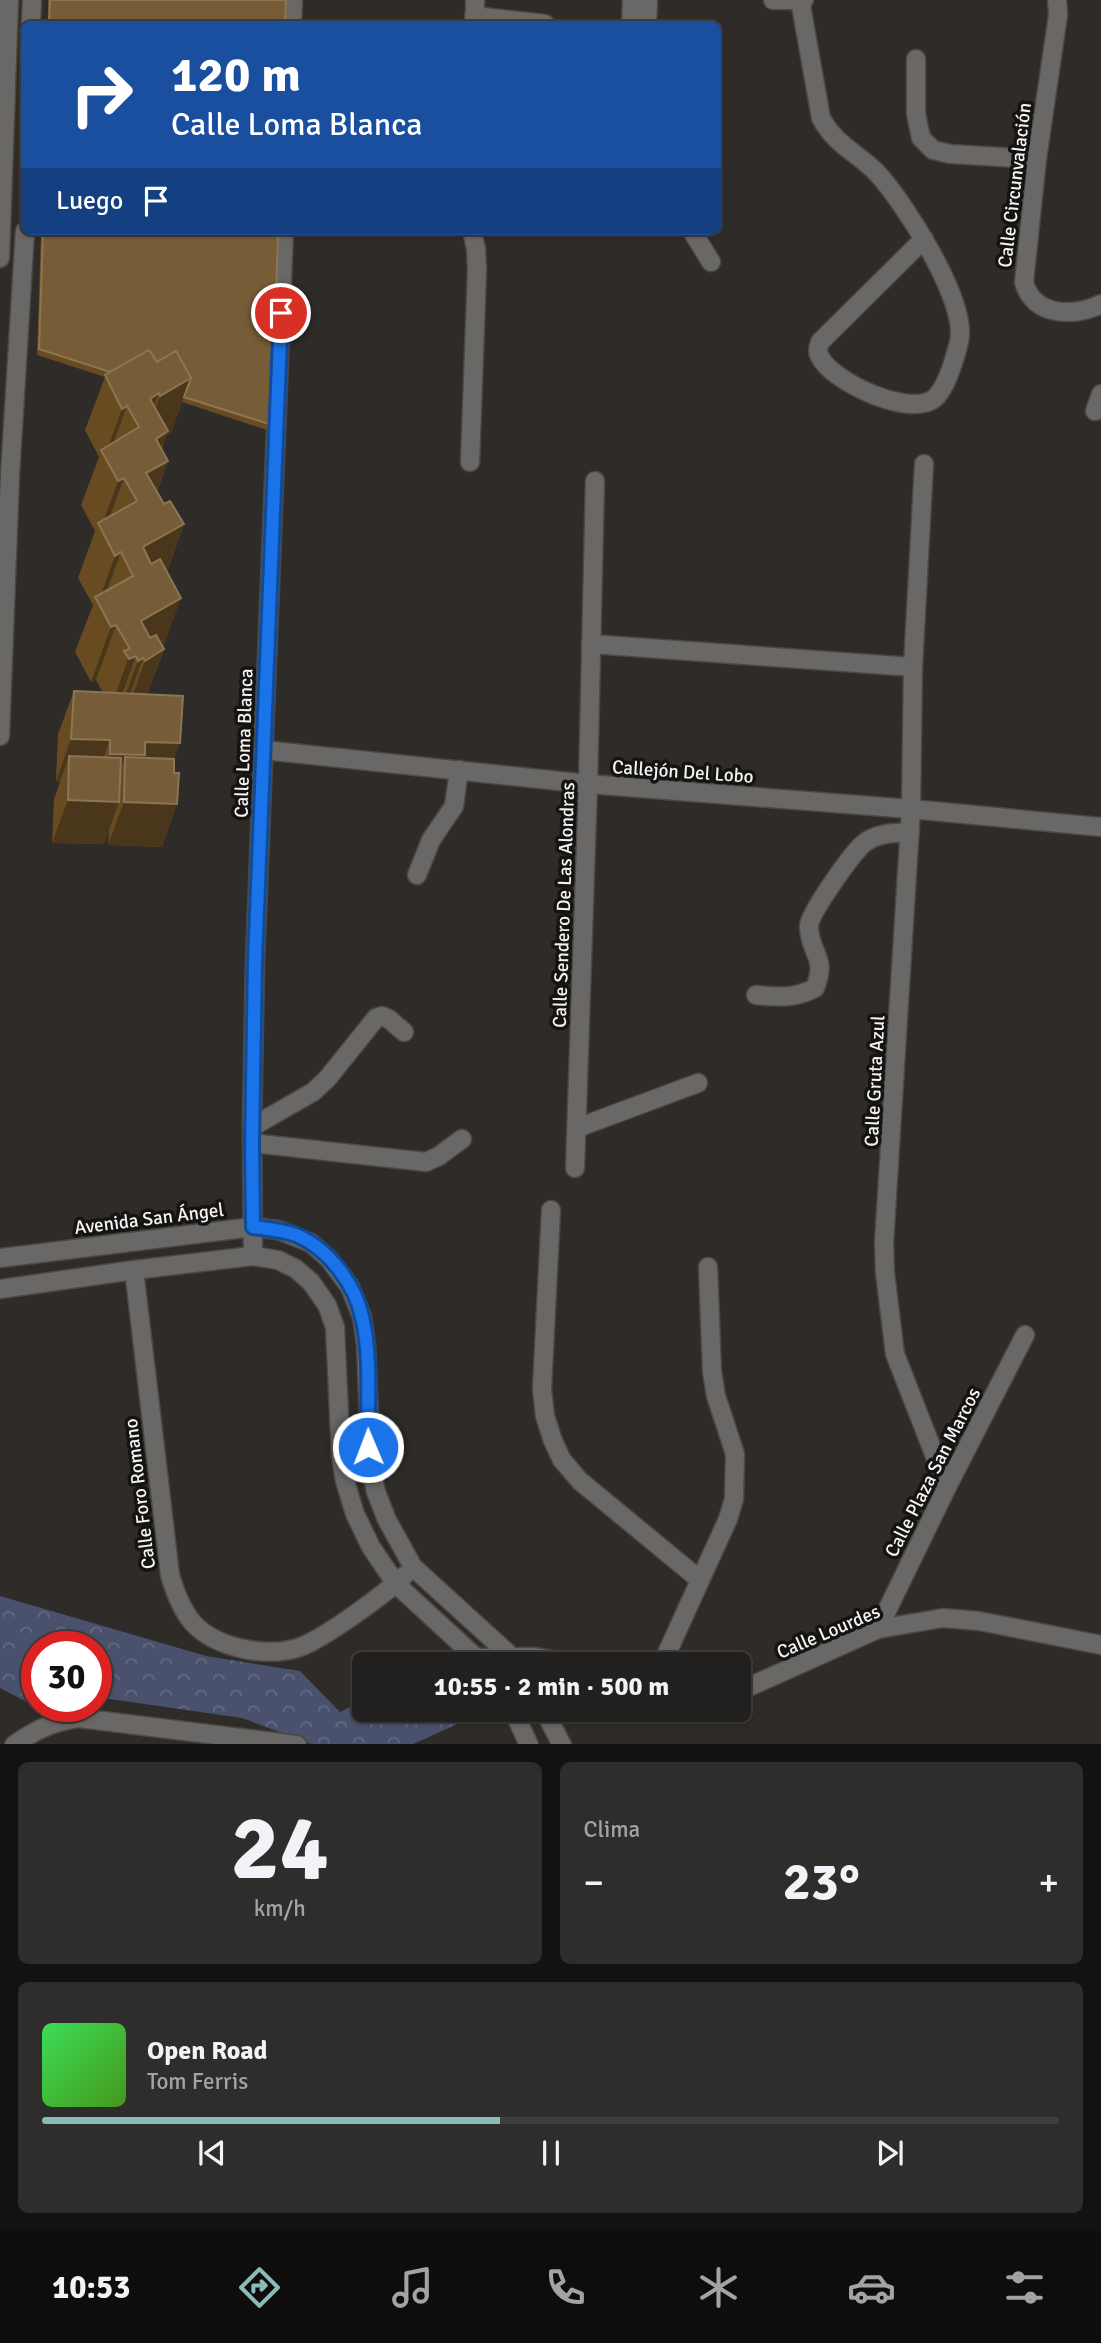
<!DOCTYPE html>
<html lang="es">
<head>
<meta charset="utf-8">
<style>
  :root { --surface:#22201e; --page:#2e2d2b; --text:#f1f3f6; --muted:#a2a3a4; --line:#3f3e3c; --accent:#8bbbb9 }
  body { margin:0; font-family:Signika,sans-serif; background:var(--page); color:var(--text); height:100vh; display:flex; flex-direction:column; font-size:26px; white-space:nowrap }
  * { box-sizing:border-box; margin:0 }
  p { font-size:23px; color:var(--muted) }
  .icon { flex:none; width:38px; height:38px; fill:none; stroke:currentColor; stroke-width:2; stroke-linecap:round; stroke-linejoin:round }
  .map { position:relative; height:1744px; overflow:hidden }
  .side { display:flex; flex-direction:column; gap:18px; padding:18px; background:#131210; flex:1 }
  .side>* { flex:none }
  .banner { position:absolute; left:21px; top:21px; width:700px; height:214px; border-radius:10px; box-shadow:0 2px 5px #0004,0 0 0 2px var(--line); background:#1a4fa0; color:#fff; overflow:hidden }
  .speed { position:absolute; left:21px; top:1631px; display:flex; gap:14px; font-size:35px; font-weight:700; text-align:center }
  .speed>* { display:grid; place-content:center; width:91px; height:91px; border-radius:50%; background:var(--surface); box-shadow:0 2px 5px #0004,0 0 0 2px var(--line); line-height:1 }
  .speed .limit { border:10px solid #d22; background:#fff; color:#111 }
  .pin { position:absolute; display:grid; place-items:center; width:60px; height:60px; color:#fff; margin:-30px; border:4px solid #fff; border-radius:50%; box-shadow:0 2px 7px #0007 }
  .me { position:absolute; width:77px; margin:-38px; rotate:359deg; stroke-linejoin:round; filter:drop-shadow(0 0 5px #0008) }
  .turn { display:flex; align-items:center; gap:24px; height:147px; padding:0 35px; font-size:32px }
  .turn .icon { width:91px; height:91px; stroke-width:2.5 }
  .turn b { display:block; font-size:49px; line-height:60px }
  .then { display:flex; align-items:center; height:66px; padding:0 35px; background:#0003; gap:14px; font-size:26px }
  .big { font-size:52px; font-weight:700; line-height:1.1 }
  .side .tile { flex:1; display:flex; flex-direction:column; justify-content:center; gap:10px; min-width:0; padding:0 24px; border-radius:10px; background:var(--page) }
  .side .dial { align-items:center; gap:0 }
  .dial b { font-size:91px; line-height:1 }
  .song { display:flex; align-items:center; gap:21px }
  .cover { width:84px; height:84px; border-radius:10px; background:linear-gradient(135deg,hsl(130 70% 55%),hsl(100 70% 35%)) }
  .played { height:7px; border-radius:4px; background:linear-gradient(90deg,var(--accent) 45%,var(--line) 45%) }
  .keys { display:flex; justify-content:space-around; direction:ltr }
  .heat { display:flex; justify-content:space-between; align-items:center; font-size:38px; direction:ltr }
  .side .tiles { flex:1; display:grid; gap:18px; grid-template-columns:1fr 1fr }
  .tile:last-child { grid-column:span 2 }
  .trip { position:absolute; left:352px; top:1652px; width:399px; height:70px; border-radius:10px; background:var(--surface); box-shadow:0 2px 5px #0004,0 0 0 2px var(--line); font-weight:700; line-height:70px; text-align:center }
  .dock { display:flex; height:112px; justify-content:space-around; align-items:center; background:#0e0d0c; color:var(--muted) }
  .dock .icon { width:49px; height:49px }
  .dock .active { color:var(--accent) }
  .dock b { font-size:32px; color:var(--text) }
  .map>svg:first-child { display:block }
  .park { fill:url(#park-crowns) }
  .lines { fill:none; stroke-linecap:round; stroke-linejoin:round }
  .minor-casing { stroke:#4a4744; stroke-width:21 }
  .minor { stroke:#696866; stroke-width:18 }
  .wall { fill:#684b21 }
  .shaded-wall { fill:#4a361a }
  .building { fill:#775d37; stroke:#8b7554; stroke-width:2 }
  .route-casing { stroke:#114b97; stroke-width:18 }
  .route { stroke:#1a73e8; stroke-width:12 }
  .labels { text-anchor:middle; stroke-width:7; stroke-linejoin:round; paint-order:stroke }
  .street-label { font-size:19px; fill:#f6f4f2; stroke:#151412 }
</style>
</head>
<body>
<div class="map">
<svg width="1101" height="1745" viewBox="0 0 1101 1745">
  <defs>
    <pattern id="park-crowns" width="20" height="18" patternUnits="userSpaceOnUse" patternTransform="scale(1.75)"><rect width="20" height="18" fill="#49516c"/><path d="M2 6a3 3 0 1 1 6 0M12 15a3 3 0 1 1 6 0" fill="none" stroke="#646b81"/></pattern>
  </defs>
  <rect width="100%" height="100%" fill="#2e2b28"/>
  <g class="park">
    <path d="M0,1596L206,1656L300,1671L340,1712L364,1700V1710H489L413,1744H311L242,1718L96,1697V1647H37V1706H60L44,1711L0,1688Z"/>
    <path d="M459,1651L469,1664H433Z"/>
  </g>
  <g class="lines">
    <g class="minor-casing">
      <g id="minor">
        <path d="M773,0H804"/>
        <path d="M800,0L821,118C836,146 857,152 877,173C904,202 969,303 959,342C955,358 948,383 937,396C915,421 832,382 820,357C817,352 818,348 820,342L924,239"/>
        <path d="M1057,0L1058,15L1037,159L1024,282C1033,317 1074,317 1101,304"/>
        <path d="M474,16L545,24"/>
        <path d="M31,24L32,0"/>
        <path d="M292,24L293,0"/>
        <path d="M475,24V0"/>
        <path d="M631,24L632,0"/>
        <path d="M647,24L648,0"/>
        <path d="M916,59V114L921,138L933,150L950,154L1037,159"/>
        <path d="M692,231L711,262"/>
        <path d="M0,258L9,0"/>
        <path d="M1095,411L1101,394"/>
        <path d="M470,462L477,271L476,249L472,231"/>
        <path d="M591,644L913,667L911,809L884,1243L885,1273L895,1354L947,1487"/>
        <path d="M913,667L924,464"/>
        <path d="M0,736L10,475L25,231"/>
        <path d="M263,750L588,784L911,809L1101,827"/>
        <path d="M417,875L431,840L454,806L459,770"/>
        <path d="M756,995C778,997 794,999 815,988C828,956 809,954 809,926C810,912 852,854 863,844C876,833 894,832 910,833"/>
        <path d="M252,1127L313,1092L327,1079L376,1018L382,1016L389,1019L404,1032"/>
        <path d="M577,1128L698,1083"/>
        <path d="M252,1143L426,1162L439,1156L462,1139"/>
        <path d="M575,1168L588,784L595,481"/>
        <path d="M551,1210L542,1389L545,1416L553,1441L562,1460L580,1481L700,1580"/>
        <path d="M253,1256L252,1127L255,961L284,231"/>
        <path d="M0,1258L253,1227L278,1230L311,1243L329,1259L350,1287L362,1317L366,1345L371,1467L376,1492L387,1520L413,1567L512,1657L517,1664"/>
        <path d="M134,1270L170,1575C175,1592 181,1609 193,1623C217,1649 270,1659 303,1646C330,1634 382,1596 404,1576"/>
        <path d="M0,1289L134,1270L253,1256L278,1260L296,1269L311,1282L327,1305L335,1327L341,1457L345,1481L355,1514L371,1547L396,1584L483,1664"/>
        <path d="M878,1629L947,1487L1025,1335"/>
        <path d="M476,1658L535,1657L575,1664"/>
        <path d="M662,1664L728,1519L734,1499L735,1454L716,1396L712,1371L708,1267"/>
        <path d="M738,1689L751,1686L878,1629L943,1618L979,1621L1101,1645"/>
        <path d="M513,1710L529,1745"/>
        <path d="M544,1710L562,1745"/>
        <path d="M14,1745C35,1730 54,1721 79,1718L297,1745"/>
      </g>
    </g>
    <use href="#minor" class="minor"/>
  </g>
  <g class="wall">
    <path d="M48,0H286L285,24H48Z"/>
    <path d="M41,231H278L272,425L270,431L182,402L171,433L166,436L162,449L168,461L157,492L164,504L184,524L167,572L163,647L164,649L147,695L174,760V773L177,804L162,847L108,845L109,831L104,844L52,843L54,799L60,782L56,781L58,734L74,691L103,693L96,680L91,682L75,652L93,605L78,578L95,531L81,505L99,457L85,430L105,377L37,355Z"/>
  </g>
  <g class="shaded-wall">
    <path d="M191,378L171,433L166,436L154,468L168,461L148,516L137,501L140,451L160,396Z"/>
    <path d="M159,393L139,448L150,399Z"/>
    <path d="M127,406L107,460L105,456L122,409Z"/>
    <path d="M124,478L104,533L101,528L118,481Z"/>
    <path d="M184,524L164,579L124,602L143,547Z"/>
    <path d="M121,552L101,607L98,603L115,556Z"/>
    <path d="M181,598L144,704L125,716L145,661L143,658L123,713L118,715L138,661L136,656L116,711L109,714L141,621Z"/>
    <path d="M116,625L96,680L91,682L111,627Z"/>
    <path d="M71,739L110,740L94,783L69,756L60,782L56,781Z"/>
    <path d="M145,742L180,743L165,785L125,757L111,797L95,796L110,754Z"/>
    <path d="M68,800L119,802L104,844L52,843Z"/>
    <path d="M124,802L177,804L162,847L108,845Z"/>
  </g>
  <g class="building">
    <path d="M50,0H286L285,24H49Z"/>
    <path d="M43,231H278L272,425L184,397L191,378L176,351L157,362L149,350L110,372L39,349Z"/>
    <path d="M149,350L157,362L176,351L191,378L160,396L159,393L150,399L168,431L156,439L168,461L146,473L164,504L170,501L184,524L143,547L151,564L160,559L181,598L141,621L150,638L156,635L164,649L145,661L143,658L138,661L136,656L129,659L124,651L130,649L116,625L111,627L95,597L133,576L121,552L115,556L98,523L137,501L124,478L118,481L101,450L139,427L127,406L122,409L105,375Z"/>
    <path d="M74,691L183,696L180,743L145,742V755L110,754V740L71,739Z"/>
    <path d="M69,756L121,758L119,802L68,800Z"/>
    <path d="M125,757L174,759V773H179L177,804L124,802Z"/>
  </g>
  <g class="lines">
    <g class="route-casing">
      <path id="route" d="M281,313L255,961L252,1143L253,1227C268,1229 282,1230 296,1235C328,1248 355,1284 362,1317C372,1357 367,1406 368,1447"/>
    </g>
    <use href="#route" class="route"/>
  </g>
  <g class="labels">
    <g class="street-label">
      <text transform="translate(1014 185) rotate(-83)" y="7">Calle Circunvalación</text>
      <text transform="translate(243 743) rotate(-88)" y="7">Calle Loma Blanca</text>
      <text transform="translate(683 771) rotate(4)" y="7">Callejón Del Lobo</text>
      <text transform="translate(563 905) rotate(-88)" y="7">Calle Sendero De Las Alondras</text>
      <text transform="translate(874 1081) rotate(-87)" y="7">Calle Gruta Azul</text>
      <text transform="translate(149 1218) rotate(-7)" y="7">Avenida San Ángel</text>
      <text transform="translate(932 1472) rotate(-63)" y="7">Calle Plaza San Marcos</text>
      <text transform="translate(139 1494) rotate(-97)" y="7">Calle Foro Romano</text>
      <text transform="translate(828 1631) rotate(-23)" y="7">Calle Lourdes</text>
    </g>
  </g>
</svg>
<div class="speed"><div class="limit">30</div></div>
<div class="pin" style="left:281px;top:313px;background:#d93025"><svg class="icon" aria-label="arrive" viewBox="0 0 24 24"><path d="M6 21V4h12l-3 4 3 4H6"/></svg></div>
<svg class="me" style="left:368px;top:1447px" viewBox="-20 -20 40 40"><circle r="17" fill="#1a73e8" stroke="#fff" stroke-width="3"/><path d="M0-11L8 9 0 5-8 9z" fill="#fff"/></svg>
<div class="trip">10:55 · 2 min · 500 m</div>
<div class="banner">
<div class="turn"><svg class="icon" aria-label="right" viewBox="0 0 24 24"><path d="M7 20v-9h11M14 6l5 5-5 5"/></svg><div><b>120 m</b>Calle Loma Blanca</div></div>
<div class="then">Luego<svg class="icon" aria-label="arrive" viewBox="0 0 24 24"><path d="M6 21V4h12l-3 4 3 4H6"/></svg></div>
</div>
</div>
<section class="side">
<div class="tiles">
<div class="tile dial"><b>24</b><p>km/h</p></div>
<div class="tile"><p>Clima</p>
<div class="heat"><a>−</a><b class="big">23°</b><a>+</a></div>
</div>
<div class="tile">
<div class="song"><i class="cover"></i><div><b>Open Road</b><p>Tom Ferris</p></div></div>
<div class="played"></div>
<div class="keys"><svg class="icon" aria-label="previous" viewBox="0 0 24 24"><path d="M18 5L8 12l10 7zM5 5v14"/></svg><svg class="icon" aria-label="pause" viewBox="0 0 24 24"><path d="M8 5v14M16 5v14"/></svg><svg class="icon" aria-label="next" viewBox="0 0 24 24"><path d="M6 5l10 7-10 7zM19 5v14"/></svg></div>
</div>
</div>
</section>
<nav class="dock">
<b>10:53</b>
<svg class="icon active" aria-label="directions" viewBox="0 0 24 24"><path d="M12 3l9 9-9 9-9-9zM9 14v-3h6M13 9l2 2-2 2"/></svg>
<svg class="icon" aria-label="music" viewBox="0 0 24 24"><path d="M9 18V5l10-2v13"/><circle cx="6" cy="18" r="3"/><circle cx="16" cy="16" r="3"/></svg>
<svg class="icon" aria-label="phone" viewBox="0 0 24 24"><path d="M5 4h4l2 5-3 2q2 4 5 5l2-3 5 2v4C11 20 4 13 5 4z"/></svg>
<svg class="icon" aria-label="climate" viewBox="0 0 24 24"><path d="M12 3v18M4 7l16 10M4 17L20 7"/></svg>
<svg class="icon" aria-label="car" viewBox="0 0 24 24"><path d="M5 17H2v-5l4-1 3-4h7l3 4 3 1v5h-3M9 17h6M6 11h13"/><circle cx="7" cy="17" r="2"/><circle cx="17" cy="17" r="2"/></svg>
<svg class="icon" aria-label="filters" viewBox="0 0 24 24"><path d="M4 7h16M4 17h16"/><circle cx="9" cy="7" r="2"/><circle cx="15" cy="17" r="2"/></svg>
</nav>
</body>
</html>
